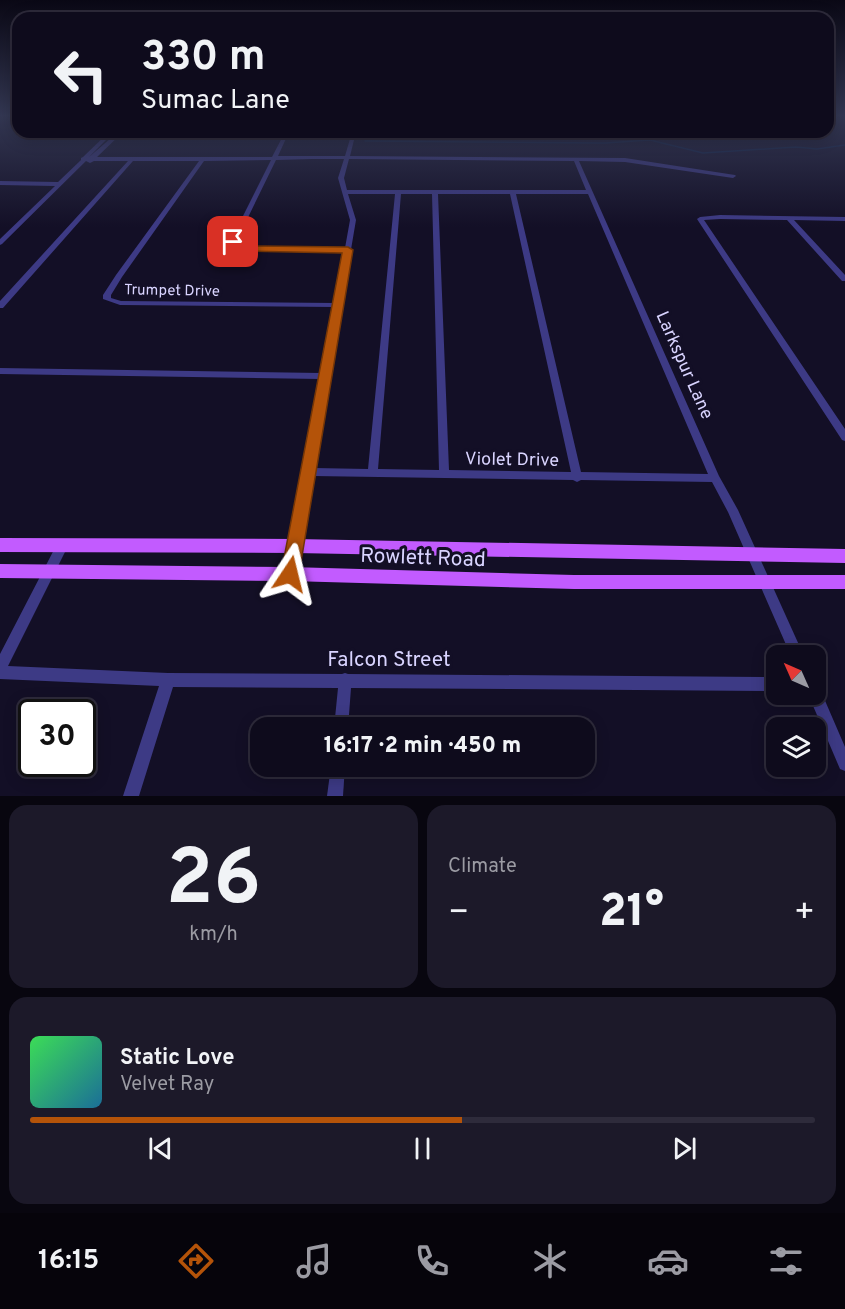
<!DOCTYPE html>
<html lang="en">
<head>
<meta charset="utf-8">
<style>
  :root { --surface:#0e0b1c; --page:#1c1929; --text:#f1f3f6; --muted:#9b9ba3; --line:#2e2b3b; --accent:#b45309 }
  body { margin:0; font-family:Overpass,sans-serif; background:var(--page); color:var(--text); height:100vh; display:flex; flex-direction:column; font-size:22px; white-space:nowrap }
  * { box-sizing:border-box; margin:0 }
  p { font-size:20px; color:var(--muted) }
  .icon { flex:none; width:33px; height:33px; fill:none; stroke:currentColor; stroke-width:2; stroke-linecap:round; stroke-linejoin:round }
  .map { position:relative; height:796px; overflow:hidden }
  .details { display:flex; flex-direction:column; gap:9px; padding:9px; background:#08060f; flex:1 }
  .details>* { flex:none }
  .banner { position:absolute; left:12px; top:12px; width:822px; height:126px; border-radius:18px; box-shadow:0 3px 15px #0003,0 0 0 2px var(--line); background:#0e0b1c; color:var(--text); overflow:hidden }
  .needle { width:39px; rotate:315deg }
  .buttons { position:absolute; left:766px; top:645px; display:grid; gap:12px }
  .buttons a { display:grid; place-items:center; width:60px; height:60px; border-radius:12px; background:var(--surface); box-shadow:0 3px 15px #0003,0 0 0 2px var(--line); font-size:30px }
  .speed { position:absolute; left:18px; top:699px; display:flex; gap:12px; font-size:30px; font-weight:700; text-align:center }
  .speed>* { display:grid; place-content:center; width:78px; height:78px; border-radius:50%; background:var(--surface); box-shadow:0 3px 15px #0003,0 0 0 2px var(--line); line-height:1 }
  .speed .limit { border:3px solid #111; border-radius:9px; background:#fff; color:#111 }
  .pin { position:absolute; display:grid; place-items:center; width:51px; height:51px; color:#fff; margin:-26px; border-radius:12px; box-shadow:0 3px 9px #0006 }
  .me { position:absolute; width:66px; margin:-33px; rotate:10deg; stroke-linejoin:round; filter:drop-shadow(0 0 4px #0008) }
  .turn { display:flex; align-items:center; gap:21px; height:126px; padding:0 30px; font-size:27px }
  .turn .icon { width:78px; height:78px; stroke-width:2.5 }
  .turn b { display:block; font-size:42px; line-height:51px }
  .big { font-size:45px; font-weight:800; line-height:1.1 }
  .details .widget { flex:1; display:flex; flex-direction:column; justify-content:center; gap:9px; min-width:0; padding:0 21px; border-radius:18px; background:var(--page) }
  .details .dial { align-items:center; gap:0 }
  .dial b { font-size:78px; line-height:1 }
  .song { display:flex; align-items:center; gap:18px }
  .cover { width:72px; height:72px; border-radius:9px; background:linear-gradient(135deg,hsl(130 70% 55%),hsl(200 70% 35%)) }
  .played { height:6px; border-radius:3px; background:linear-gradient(90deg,var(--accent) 55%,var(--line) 55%) }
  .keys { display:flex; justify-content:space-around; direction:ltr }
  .heat { display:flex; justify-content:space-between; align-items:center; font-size:33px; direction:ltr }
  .details .tiles { flex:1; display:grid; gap:9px; grid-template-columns:1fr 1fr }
  .widget:last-child { grid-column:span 2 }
  .trip { position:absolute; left:250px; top:717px; width:345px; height:60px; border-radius:18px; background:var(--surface); box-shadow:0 3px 15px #0003,0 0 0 2px var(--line); font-weight:800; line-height:60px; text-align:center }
  .tabs { display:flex; height:96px; justify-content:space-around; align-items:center; background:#06040b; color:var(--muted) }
  .tabs .icon { width:42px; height:42px }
  .tabs .on { color:var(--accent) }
  .tabs b { font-size:27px; color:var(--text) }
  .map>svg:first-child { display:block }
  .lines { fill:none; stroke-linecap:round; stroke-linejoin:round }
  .stream { stroke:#0c2248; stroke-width:1.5 }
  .minor { fill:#3d3a85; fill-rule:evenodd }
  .major { fill:#c25bff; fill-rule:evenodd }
  .route { fill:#b45309; stroke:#753606; stroke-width:1.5 }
  .labels { text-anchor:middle; stroke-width:6; stroke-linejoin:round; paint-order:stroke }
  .far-street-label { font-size:15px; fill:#d9d4ff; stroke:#130f26 }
  .street-label { font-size:18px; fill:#d9d4ff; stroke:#130f26 }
  .near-street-label { font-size:21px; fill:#d9d4ff; stroke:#130f26 }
</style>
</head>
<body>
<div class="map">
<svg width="845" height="796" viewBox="0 0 845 796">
  <rect width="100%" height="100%" fill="#130f26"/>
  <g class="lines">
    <path class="stream" d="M365,141L605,143L650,140L703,153L796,147L817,149L845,145"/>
    <g class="minor">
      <path d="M109,132H114L89,157L118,132H123L97,157H272L285,132H289L278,156H345L352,132H356L350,156L625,158L735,175L736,176L733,178L625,162L579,161L719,476L738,510L804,656H791L728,512L712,482L581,480L577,482L573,480L313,476L296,574L294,578L290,579L286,578L284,574L320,379L0,374V368L321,373L334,307L120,305L103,299V295L116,275L199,161H133L3,308H0V301L128,161H94L90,163L86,161L2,244L0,245V239L55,186L0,185V181L58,182L81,160V158L83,157ZM312,159H344L338,178L350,220L345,248L244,247L238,245L236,242L276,160ZM349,159L574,161L586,190H347L344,178ZM271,160L230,242L233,247L243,251L344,252L335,303L121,301L111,298V295L122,277L204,161ZM348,194H395L368,469L314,468L356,220ZM401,194H432L439,470L378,469ZM438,194H510L571,472L449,470ZM516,194H588L708,474L581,472Z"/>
      <path d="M720,215L845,217V221L794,220L845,275V281H842L787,220L720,219L704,220L845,429V441L842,440L697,219L700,217Z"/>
      <path d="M62,541L66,542L68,546L8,666L168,673L342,674L345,673L348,674L777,677V691L351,688L348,728H334L338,688L173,687L139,796H123L159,686L0,679V654L58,542Z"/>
      <path d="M816,688L820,689L845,747V771L840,769L808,694H816Z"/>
      <path d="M331,766H345L343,796H327Z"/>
    </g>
    <g class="major">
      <path d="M0,538L295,539L845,549V563L295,553L0,552Z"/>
      <path d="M0,564L290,567L574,575H845V589H574L290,581L0,578Z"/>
    </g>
  </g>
  <linearGradient id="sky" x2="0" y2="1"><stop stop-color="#0a0815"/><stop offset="0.51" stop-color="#333752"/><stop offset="1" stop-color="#333752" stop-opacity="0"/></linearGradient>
  <rect width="845" height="227" fill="url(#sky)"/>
  <path class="route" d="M233,239L243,246L348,247L353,250L299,574L296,580L290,582L283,580L281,574L342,253L238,251L228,242Z"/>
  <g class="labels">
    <g class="far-street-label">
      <text transform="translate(172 290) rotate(1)" y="5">Trumpet Drive</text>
    </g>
    <g class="street-label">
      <text transform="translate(685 365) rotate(66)" y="6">Larkspur Lane</text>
      <text transform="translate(512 459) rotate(1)" y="6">Violet Drive</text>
    </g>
    <g class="near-street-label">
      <text transform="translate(423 557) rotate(2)" y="7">Rowlett Road</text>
      <text x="389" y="666">Falcon Street</text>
    </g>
  </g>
</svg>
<div class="buttons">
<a><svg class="needle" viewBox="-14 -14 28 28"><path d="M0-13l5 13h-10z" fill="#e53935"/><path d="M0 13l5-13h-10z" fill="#9b9ba3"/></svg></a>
<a><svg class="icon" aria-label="layers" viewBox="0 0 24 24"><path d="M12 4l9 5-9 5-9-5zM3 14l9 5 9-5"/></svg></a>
</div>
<div class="speed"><div class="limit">30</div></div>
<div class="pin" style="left:233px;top:242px;background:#d93025"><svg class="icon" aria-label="arrive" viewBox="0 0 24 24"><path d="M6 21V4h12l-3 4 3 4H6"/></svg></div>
<svg class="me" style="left:290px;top:574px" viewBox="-20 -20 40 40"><path d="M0-17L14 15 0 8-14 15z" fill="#b45309" stroke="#fff" stroke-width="4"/></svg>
<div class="trip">16:17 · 2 min · 450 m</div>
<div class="banner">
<div class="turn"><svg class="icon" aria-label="left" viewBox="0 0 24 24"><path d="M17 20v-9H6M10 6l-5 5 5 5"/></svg><div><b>330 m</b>Sumac Lane</div></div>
</div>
</div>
<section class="details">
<div class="tiles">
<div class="widget dial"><b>26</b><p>km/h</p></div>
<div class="widget"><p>Climate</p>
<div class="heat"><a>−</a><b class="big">21°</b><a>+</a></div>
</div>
<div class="widget">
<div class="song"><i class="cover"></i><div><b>Static Love</b><p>Velvet Ray</p></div></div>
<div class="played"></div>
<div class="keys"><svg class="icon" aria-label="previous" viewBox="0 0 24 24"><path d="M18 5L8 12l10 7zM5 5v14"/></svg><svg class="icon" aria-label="pause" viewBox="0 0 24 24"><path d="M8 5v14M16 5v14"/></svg><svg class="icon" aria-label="next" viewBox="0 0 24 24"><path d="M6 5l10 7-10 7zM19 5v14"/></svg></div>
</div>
</div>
</section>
<nav class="tabs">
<b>16:15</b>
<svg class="icon on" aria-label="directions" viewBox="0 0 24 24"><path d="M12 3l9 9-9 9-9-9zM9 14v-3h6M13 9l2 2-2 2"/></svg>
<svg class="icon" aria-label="music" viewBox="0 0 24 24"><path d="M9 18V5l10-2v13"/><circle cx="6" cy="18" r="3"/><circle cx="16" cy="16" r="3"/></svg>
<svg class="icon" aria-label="phone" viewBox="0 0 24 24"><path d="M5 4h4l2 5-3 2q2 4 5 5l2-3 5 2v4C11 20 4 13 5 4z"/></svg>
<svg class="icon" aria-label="climate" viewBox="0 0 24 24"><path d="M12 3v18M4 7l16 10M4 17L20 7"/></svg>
<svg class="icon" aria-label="car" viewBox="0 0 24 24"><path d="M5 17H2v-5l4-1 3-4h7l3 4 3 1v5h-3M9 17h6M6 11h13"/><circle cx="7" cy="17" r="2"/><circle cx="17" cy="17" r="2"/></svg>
<svg class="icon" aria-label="filters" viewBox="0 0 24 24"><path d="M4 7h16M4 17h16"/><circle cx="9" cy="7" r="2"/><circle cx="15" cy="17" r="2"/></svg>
</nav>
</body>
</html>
